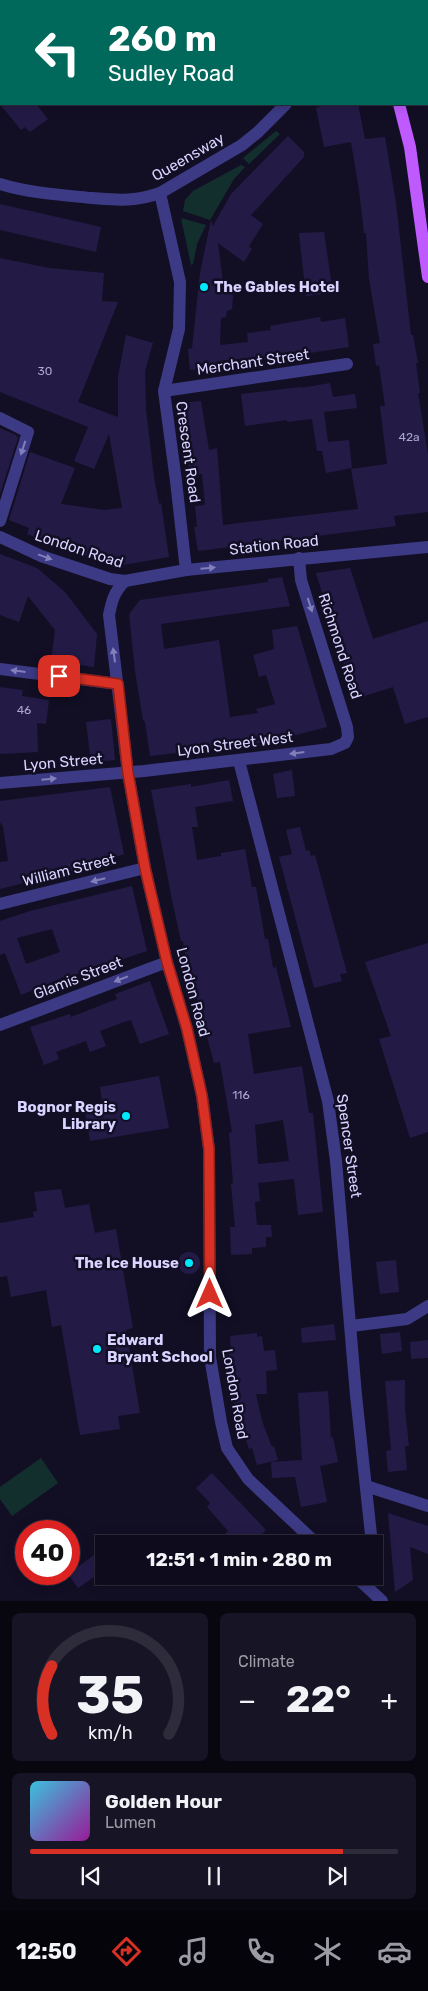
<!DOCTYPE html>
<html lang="en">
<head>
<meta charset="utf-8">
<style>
  :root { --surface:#0e0b1c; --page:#171425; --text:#f1f3f6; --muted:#9b9ba3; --line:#2e2b3b; --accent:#d93025 }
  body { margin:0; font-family:Rubik,sans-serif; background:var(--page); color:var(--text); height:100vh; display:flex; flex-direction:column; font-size:19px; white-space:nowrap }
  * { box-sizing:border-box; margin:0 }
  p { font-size:16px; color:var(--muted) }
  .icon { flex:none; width:28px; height:28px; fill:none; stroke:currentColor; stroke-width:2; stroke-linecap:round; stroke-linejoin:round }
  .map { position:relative; height:1601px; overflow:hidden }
  .drawer { display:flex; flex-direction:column; gap:12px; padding:12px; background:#08060f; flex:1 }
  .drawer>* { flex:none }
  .guide { position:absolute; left:0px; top:0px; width:429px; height:105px; box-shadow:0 2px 12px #0003,0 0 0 1px var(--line); background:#00695c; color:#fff; overflow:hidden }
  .speed { position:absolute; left:15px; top:1520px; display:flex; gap:10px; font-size:25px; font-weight:700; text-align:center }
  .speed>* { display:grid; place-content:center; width:65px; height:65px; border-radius:50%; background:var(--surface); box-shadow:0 2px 12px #0003,0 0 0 1px var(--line); line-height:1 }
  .speed .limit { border:8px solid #d22; background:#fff; color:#111 }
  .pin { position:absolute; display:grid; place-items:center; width:42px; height:42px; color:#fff; margin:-21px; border-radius:10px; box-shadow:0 2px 8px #0006 }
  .me { position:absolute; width:55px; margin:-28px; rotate:0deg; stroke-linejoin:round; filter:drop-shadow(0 0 4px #0008) }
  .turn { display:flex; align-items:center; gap:18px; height:105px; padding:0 25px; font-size:22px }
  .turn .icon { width:65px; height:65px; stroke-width:2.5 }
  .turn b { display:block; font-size:35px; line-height:42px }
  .big { font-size:38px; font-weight:700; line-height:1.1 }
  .drawer .tile { flex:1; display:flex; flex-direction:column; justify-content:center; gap:8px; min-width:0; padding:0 18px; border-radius:8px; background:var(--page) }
  .drawer .dial { align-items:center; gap:0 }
  .dial svg { height:130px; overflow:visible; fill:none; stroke:var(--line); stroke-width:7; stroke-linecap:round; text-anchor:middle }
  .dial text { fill:var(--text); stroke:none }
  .song { display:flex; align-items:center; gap:15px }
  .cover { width:60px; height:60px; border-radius:8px; background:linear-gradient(135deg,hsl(190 70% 55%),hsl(300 70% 35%)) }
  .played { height:5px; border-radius:2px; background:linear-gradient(90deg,var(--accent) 85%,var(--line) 85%) }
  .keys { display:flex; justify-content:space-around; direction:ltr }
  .heat { display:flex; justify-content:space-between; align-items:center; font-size:28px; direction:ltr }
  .drawer .tiles { flex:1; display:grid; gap:12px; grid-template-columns:1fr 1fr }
  .tile:last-child { grid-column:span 2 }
  .trip { position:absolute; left:95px; top:1535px; width:288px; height:50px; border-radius:0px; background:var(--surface); box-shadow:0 2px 12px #0003,0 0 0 1px var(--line); font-weight:700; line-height:50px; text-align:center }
  .tabs { display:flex; height:80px; justify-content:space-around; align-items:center; background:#06040b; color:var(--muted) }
  .tabs .icon { width:35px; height:35px }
  .tabs .current { color:var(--accent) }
  .tabs b { font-size:22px; color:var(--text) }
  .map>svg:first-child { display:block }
  .green { fill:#122f2e }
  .building { fill:#231b46; fill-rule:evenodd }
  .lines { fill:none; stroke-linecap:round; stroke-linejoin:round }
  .minor { stroke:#3c3a84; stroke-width:12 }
  .major { stroke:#bf5aff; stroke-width:12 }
  .oneway { fill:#827fbb }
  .route-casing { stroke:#8d1f18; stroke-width:12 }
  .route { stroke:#d93025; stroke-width:9 }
  .poi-dot { fill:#00e8fe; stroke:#120f25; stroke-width:2 }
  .labels { text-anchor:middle; stroke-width:5; stroke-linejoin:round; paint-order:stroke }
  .number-label { font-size:12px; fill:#aba5d1 }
  .street-label { font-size:15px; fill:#d8d3ff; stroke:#120f25 }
  .poi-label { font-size:15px; font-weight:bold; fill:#d8d3ff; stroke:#120f25; text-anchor:start }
</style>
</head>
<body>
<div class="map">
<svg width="428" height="1601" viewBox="0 0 428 1601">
  <rect width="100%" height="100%" fill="#120f25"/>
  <g class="green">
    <path d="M276,131L280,134L249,164L243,158Z"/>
    <path d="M241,165L245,167L234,179L210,220L183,211L185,200L193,191Z"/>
    <path d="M181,218L206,225L197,244L193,264L191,265Z"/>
    <path d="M41,1458L58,1483L12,1516L0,1499V1487Z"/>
  </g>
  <g class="building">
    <path d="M0,104H36L48,119L30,132L25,127L21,130Z"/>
    <path d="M325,104H358L365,139L385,137L396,203L411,335H413L418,363H416L420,393H418L428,454V512L394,516L396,526L198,551L194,527H197L195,506L205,505L202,474L190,475L180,403L201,401L209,450L217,448L223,525L358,509L351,469L387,464L380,406H385L379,365L376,366L373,344L380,343L369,279L366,233H364L359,190L351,142L324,147L316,108Z"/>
    <path d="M288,136L304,152V157L251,215L263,224L249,246L252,249L244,262L218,243L223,282L229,283L233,297L232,309L227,311L226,317L221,318L220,345L248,342L247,333L271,330L270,326L320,317L321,322L345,318L349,347L251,362L250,358L218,361L219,366L190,370L188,349L192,348L200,273L211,220L213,226L231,194Z"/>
    <path d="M0,204L101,227L96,252L0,230Z"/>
    <path d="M324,232L333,293L306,296L299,233Z"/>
    <path d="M0,258L49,268L104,273L102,301L118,302L78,402L118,417V376L126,335L153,343L145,371L146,410L154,477L159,504L161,503L169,557L123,565L97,560L27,534L29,528L9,520L30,452L75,468L61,504L104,510L122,508L109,434L94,469L74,461L88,427L0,392Z"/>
    <path d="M330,383L333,397L355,394L357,408L324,412L328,442L349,440L352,468L326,473L322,451H317L312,419L287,422V420L245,426L241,394L301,387V388Z"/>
    <path d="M0,428L16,435L18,438L0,494Z"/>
    <path d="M0,554L37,568L65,592L97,634L94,667L51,661L55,630L28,596L19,622L0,615Z"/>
    <path d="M350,568L373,639L428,621V717L405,724L393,687L355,699L316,573Z"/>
    <path d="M282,577L290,606L161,624L164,649L219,640L230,717L258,713L256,709L275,704L266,675L259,677L253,655L274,649L272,630L297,626L327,727L268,742L150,756L145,722L143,720L135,671L129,614L140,600L268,582V579Z"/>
    <path d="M0,687L23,690L22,696L49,700L46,724L37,723L38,752L0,754Z"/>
    <path d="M111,719L115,760L91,762L86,722Z"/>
    <path d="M292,770L295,796L277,798L273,774Z"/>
    <path d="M229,780L233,801L195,807L198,827H192L197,860L221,856V853L245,849L252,887H256L265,939H268L273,968L276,967L291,1027L248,1034L254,1074L302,1066L309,1113H313L323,1212L298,1215L294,1179L258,1183L260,1201L255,1202L257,1225H271L272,1237H266V1247L252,1248V1254L231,1255L230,1227H235L231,1184L233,1183L229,1133L232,1132L220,1062L214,1063L191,976H188L183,941H181L172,900L151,790L191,784V787ZM283,1120L289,1161L258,1164L255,1125Z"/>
    <path d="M110,787L124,854L95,865L0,889V862L8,861L3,827L0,822V801Z"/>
    <path d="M300,827L306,851L309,850L311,856L315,855L347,973L340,974L342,981L314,988L279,857L292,854L286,830Z"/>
    <path d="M132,886L147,951L69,977V975L21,995L5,953L0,955V921L30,911ZM52,929L60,952L26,964L17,938Z"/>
    <path d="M428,943V1132L410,1138L379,1039L391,1036L365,962Z"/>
    <path d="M150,981L169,1034L140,1044L131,1020L124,1022L100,1031L106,1046L90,1052L86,1041L56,1052L59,1059L44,1065L30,1027L70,1014L71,1017L117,999L115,994Z"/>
    <path d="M159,1076L169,1128L90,1141L84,1105L102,1101L100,1087Z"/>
    <path d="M61,1189L65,1208L89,1204L95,1233L116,1229L133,1328L126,1330L140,1413L118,1416L120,1429L80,1435L61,1325L52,1327L46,1290L11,1297L7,1276L0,1277V1223L34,1217L33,1212L37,1211L34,1192Z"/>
    <circle cx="189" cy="1263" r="11"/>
    <path d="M396,1260L399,1292L380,1294L376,1262Z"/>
    <path d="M334,1324L336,1340L302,1343L301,1328Z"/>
    <path d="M400,1332L402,1351L382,1354L380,1334Z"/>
    <path d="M257,1333V1337L262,1336L264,1351L275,1350L277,1370L266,1371L267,1394H256L262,1421L272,1447L274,1446L278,1460L257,1465L252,1448L249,1449L245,1437L232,1393L228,1354H231L230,1336Z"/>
    <path d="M428,1340V1358L411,1359L410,1342Z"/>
    <path d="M405,1380V1409L409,1446H405L407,1470L388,1472L386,1451L391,1450L385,1381Z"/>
    <path d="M328,1391L331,1438L333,1437L338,1462L320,1466L327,1502L301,1507L295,1477L272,1478L271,1462L302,1460L298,1393Z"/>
    <path d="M212,1473L266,1530L252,1544H215L228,1531L207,1507L210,1503L196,1488Z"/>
    <path d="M388,1513L428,1526V1554L410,1547L413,1580L395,1592Z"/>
    <path d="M104,1548V1570L78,1588L68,1574Z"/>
  </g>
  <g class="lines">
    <g class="minor">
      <path d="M0,184C29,193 61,195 92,198C105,199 120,201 134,199C143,198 151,196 160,193L242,145L258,132L286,104"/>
      <path d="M160,193L180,282L179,329L164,391L176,481L186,570"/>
      <path d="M164,391L347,364"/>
      <path d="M0,418L28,432L0,521"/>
      <path d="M0,537L41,556L110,579L125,581L186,570L428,547"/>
      <path d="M125,581C114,592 112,600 109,615L128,773L145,868L167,962L187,1029L202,1096L209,1149L210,1357L221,1422L227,1448L248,1479L317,1544"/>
      <path d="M0,669L118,684"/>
      <path d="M239,761L328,1101L336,1161L356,1395L372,1544"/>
      <path d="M0,783L144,771L331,749L345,743L348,737L347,727L301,580L299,558"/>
      <path d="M0,904L145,868"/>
      <path d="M0,1025L167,962"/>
      <path d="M351,1326L407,1319L428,1306"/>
      <path d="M366,1486L428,1506"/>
      <path d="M374,1557V1568"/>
      <path d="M355,1576L382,1601"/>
    </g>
    <g class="major">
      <path d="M343,0V1"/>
      <path d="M399,104L410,147L428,277"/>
    </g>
  </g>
  <defs><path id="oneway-solid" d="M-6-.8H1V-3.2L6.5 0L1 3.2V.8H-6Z" transform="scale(1.25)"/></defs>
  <g class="oneway">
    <use href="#oneway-solid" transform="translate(23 448) rotate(108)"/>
    <use href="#oneway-solid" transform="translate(45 557) rotate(20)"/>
    <use href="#oneway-solid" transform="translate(208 568) rotate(-5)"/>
    <use href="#oneway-solid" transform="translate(310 605) rotate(72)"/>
    <use href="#oneway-solid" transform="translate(114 655) rotate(-98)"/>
    <use href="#oneway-solid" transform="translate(18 671) rotate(-173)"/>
    <use href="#oneway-solid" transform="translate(297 753) rotate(173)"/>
    <use href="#oneway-solid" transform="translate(49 779) rotate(-5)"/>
    <use href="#oneway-solid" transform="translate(98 880) rotate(166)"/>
    <use href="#oneway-solid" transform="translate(121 979) rotate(159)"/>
  </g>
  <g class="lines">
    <g class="route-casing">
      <path id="route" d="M59,676L118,684L128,773L145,868L167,962L187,1029L202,1096L209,1149L210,1294"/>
    </g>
    <use href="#route" class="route"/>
  </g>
  <g class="poi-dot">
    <circle cx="204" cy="287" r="5"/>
    <circle cx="126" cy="1116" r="5"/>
    <circle cx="189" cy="1263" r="5"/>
    <circle cx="97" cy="1349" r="5"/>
  </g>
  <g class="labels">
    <g class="number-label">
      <text x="45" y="375">30</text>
      <text x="409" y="441">42a</text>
      <text x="24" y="714">46</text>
      <text x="241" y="1099">116</text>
    </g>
    <g class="street-label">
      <text transform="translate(188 157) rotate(-30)" y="5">Queensway</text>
      <text transform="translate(253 362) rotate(-8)" y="5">Merchant Street</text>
      <text transform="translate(188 452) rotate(82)" y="5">Crescent Road</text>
      <text transform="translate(274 545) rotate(-6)" y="5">Station Road</text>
      <text transform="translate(79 549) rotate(18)" y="5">London Road</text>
      <text transform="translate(340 646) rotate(72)" y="5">Richmond Road</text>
      <text transform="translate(235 744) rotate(-7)" y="5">Lyon Street West</text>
      <text transform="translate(63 762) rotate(-5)" y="5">Lyon Street</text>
      <text transform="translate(69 870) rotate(-14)" y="5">William Street</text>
      <text transform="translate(78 978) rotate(-21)" y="5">Glamis Street</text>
      <text transform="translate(193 992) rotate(75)" y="5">London Road</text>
      <text transform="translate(349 1146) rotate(82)" y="5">Spencer Street</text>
      <text transform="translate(235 1394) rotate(80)" y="5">London Road</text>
    </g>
    <g class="poi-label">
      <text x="214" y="292">The Gables Hotel</text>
      <text x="116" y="1112" text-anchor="end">Bognor Regis<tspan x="116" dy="17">Library</tspan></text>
      <text x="179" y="1268" text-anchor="end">The Ice House</text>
      <text x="107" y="1345">Edward<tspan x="107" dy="17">Bryant School</tspan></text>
    </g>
  </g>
</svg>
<div class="speed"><div class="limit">40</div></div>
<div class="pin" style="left:59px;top:676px;background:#d93025"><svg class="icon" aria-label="arrive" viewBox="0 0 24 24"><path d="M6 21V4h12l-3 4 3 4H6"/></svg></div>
<svg class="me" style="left:210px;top:1294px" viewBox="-20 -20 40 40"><path d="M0-17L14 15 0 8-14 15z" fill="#d93025" stroke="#fff" stroke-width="4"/></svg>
<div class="trip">12:51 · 1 min · 280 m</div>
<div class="guide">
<div class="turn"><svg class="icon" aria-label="left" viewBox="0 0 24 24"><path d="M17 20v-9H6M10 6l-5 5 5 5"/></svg><div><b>260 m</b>Sudley Road</div></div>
</div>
</div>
<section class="drawer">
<div class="tiles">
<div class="tile dial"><svg viewBox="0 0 100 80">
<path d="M14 69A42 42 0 1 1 86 69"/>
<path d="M14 69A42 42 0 0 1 14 27" stroke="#d93025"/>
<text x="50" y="56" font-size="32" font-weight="700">35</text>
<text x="50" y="72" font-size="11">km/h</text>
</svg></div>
<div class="tile"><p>Climate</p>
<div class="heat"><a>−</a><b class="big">22°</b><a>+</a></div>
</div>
<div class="tile">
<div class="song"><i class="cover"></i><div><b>Golden Hour</b><p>Lumen</p></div></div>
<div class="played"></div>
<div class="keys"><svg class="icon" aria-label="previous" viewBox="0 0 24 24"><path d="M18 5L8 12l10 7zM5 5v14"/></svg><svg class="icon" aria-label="pause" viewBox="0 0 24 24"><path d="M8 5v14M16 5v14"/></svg><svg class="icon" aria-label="next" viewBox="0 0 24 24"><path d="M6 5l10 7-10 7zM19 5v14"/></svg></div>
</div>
</div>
</section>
<nav class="tabs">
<b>12:50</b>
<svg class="icon current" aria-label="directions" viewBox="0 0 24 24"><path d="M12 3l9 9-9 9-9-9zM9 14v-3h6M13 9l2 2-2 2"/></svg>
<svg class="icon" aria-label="music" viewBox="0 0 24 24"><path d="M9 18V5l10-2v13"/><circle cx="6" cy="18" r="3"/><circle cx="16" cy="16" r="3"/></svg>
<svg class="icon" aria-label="phone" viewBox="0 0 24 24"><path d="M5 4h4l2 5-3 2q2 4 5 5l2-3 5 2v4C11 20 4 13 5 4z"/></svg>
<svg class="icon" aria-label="climate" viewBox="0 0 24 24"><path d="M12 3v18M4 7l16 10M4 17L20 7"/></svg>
<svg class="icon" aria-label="car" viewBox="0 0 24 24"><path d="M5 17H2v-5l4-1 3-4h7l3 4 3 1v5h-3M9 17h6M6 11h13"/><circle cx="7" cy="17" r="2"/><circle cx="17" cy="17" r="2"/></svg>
</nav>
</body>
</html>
